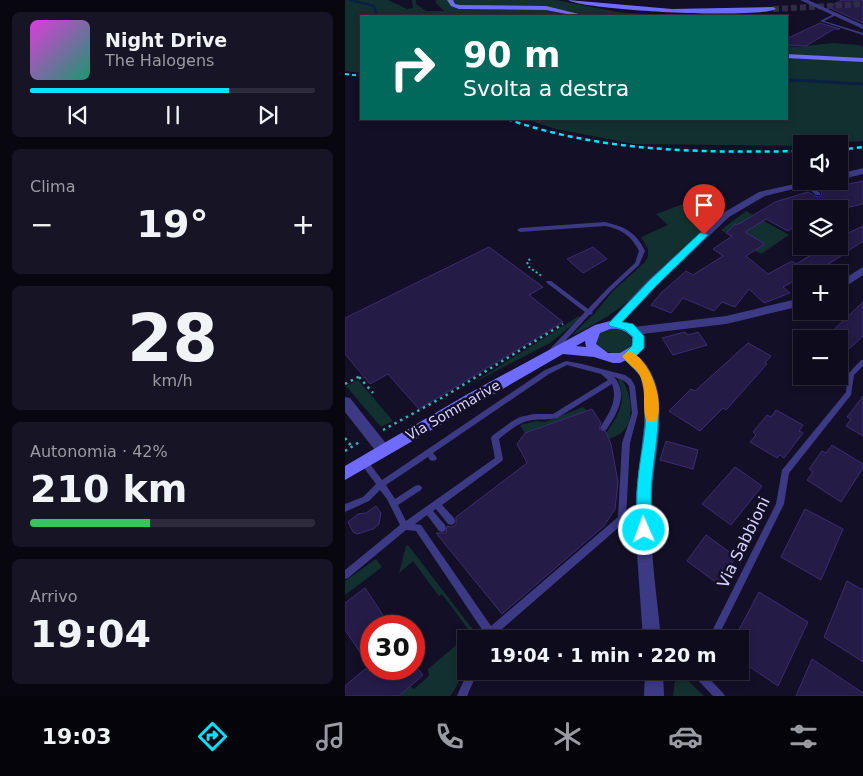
<!DOCTYPE html>
<html lang="it">
<head>
<meta charset="utf-8">
<style>
  :root { --surface:#0e0b1c; --page:#171425; --text:#f1f3f6; --muted:#9b9ba3; --line:#2e2b3b; --accent:#00e5ff }
  body { margin:0; font-family:"DejaVu Sans",sans-serif; background:var(--page); color:var(--text); height:100vh; display:flex; flex-direction:column; font-size:19px; white-space:nowrap }
  * { box-sizing:border-box; margin:0 }
  p { font-size:16px; color:var(--muted) }
  .icon { flex:none; width:28px; height:28px; fill:none; stroke:currentColor; stroke-width:2; stroke-linecap:round; stroke-linejoin:round }
  .map { position:relative; flex:1; overflow:hidden }
  .details { display:flex; flex-direction:column; gap:12px; padding:12px; background:#08060f; width:345px }
  .details>* { flex:none }
  .hud { position:absolute; left:15px; top:15px; width:428px; height:105px; border-radius:0px; box-shadow:0 2px 8px #0003,0 0 0 1px var(--line); background:#00695c; color:#fff; overflow:hidden }
  .tools { position:absolute; left:448px; top:135px; display:grid; gap:10px }
  .tools a { display:grid; place-items:center; width:55px; height:55px; border-radius:0px; background:var(--surface); box-shadow:0 2px 8px #0003,0 0 0 1px var(--line); font-size:25px }
  .speed { position:absolute; left:15px; top:615px; display:flex; gap:10px; font-size:25px; font-weight:700; text-align:center }
  .speed>* { display:grid; place-content:center; width:65px; height:65px; border-radius:50%; background:var(--surface); box-shadow:0 2px 8px #0003,0 0 0 1px var(--line); line-height:1 }
  .speed .limit { border:8px solid #d22; background:#fff; color:#111 }
  .pin { position:absolute; display:grid; place-items:center; width:42px; height:42px; color:#fff; margin:-51px -21px; border-radius:50% 50% 50% 0; rotate:-45deg; box-shadow:0 0 5px #0007 }
  .pin .icon { rotate:45deg }
  .me { position:absolute; width:55px; margin:-28px; rotate:358deg; stroke-linejoin:round; filter:drop-shadow(0 0 4px #0008) }
  .turn { display:flex; align-items:center; gap:18px; height:105px; padding:0 20px; font-size:22px }
  .turn .icon { width:65px; height:65px; stroke-width:2.5 }
  .turn b { display:block; font-size:35px; line-height:42px }
  .big { font-size:38px; font-weight:700; line-height:1.1 }
  .details .card { flex:1; display:flex; flex-direction:column; justify-content:center; gap:8px; min-width:0; padding:0 18px; border-radius:8px; background:var(--page) }
  .details .dial { align-items:center; gap:0 }
  .dial b { font-size:65px; line-height:1 }
  .song { display:flex; align-items:center; gap:15px }
  .cover { width:60px; height:60px; border-radius:8px; background:linear-gradient(135deg,hsl(300 70% 55%),hsl(160 70% 35%)) }
  .played { height:5px; border-radius:2px; background:linear-gradient(90deg,var(--accent) 70%,var(--line) 70%) }
  .keys { display:flex; justify-content:space-around; direction:ltr }
  .heat { display:flex; justify-content:space-between; align-items:center; font-size:28px; direction:ltr }
  .charge { height:8px; border-radius:4px; background:linear-gradient(90deg,#34c759 42%,var(--line) 0) }
  .trip { position:absolute; left:112px; top:630px; width:292px; height:50px; border-radius:0px; background:var(--surface); box-shadow:0 2px 8px #0003,0 0 0 1px var(--line); font-weight:700; line-height:50px; text-align:center }
  .dock { display:flex; height:80px; justify-content:space-around; align-items:center; background:#06040b; color:var(--muted) }
  .dock .icon { width:35px; height:35px }
  .dock .active { color:var(--accent) }
  .dock b { font-size:22px; color:var(--text) }
  main { display:flex; flex:1; min-height:0 }
  .map>svg:first-child { display:block }
  .green { fill:#12302f }
  .lines { fill:none; stroke-linecap:round; stroke-linejoin:round }
  .stream-far1 { stroke:#0a1f44; stroke-width:2.5 }
  .stream { stroke:#0a1f44; stroke-width:3 }
  .building { fill:#241b47; stroke:#3b2d73 }
  .secondary-tunnel { stroke:#312d47; stroke-width:6; stroke-dasharray:6 3; stroke-linecap:butt }
  .path-far1 { stroke:#2fb8b0; stroke-width:2; stroke-dasharray:2 2.5; stroke-linecap:butt }
  .path { stroke:#2fb8b0; stroke-width:2.5; stroke-dasharray:2.5 4; stroke-linecap:butt }
  .lane { fill:#3d3a85; fill-rule:evenodd }
  .street { fill:#3d3a85; fill-rule:evenodd }
  .secondary { fill:#6f6bff; fill-rule:evenodd }
  .rail-far1 { stroke:#00e5ff; stroke-width:2; stroke-dasharray:4 3; stroke-linecap:butt }
  .rail { stroke:#00e5ff; stroke-width:2.5; stroke-dasharray:5 4; stroke-linecap:butt }
  .route { fill:#00e5ff; stroke:#0095a6 }
  .slow { fill:#f59e0b }
  .labels { text-anchor:middle; stroke-width:5; stroke-linejoin:round; paint-order:stroke }
  .street-label { font-size:14px; fill:#d9d4ff; stroke:#130f26 }
  .near-street-label { font-size:16px; fill:#d9d4ff; stroke:#130f26 }
</style>
</head>
<body>
<main>
<section class="details">
<div class="card">
<div class="song"><i class="cover"></i><div><b>Night Drive</b><p>The Halogens</p></div></div>
<div class="played"></div>
<div class="keys"><svg class="icon" aria-label="previous" viewBox="0 0 24 24"><path d="M18 5L8 12l10 7zM5 5v14"/></svg><svg class="icon" aria-label="pause" viewBox="0 0 24 24"><path d="M8 5v14M16 5v14"/></svg><svg class="icon" aria-label="next" viewBox="0 0 24 24"><path d="M6 5l10 7-10 7zM19 5v14"/></svg></div>
</div>
<div class="card"><p>Clima</p>
<div class="heat"><a>−</a><b class="big">19°</b><a>+</a></div>
</div>
<div class="card dial"><b>28</b><p>km/h</p></div>
<div class="card"><p>Autonomia · 42%</p><b class="big">210 km</b><div class="charge"></div></div>
<div class="card"><p>Arrivo</p><b class="big">19:04</b></div>
</section>
<div class="map">
<svg width="518" height="696" viewBox="0 0 518 696">
  <rect width="100%" height="100%" fill="#130f26"/>
  <g class="green">
    <path d="M0,0H43L62,9L68,8L67,0H71V4L81,11H99L91,3V0H211L278,13L367,16H16V73L0,71Z"/>
    <path d="M487,43L514,45L518,47V141L456,144V146L289,144L211,129L180,119H441V46L452,47Z"/>
    <path d="M357,197L381,211C343,240 313,278 276,307C260,319 243,328 226,336L249,314L268,291L299,263L303,257V249L296,237L323,225L311,214Z"/>
    <path d="M401,211L444,235L416,254L376,230Z"/>
    <path d="M234,316L236,318L205,343L126,384Z"/>
    <path d="M273,328L279,330L286,337C292,357 258,358 251,343L253,334L262,329Z"/>
    <path d="M275,378C286,389 291,420 278,431C275,435 268,437 264,439L261,433C274,415 282,402 273,380Z"/>
    <path d="M13,380L48,421L36,427L1,386Z"/>
    <path d="M238,407L242,411L180,433L175,425L191,421L200,422Z"/>
    <path d="M63,545L129,631L127,639H121C121,658 118,681 105,696H54L65,686L69,689L84,676L83,669L126,633L97,594L94,596L68,561L54,573L61,546Z"/>
    <path d="M31,559L37,567L0,595V581Z"/>
    <path d="M331,671H333L359,696H328Z"/>
  </g>
  <g class="lines">
    <path class="stream-far1" d="M5,0L29,6L32,16"/>
    <path class="stream" d="M441,83L447,80L518,84"/>
  </g>
  <g class="building">
    <path d="M497,0H518V23L483,7Z"/>
    <path d="M475,23L495,29H489L461,46L441,45V39Z"/>
    <path d="M518,181V204L496,209H456V222L443,231L421,219L400,232L420,244L401,256L423,274L447,261L451,264L481,246H494V229L503,233L518,226V241L469,274H456V277L438,287L445,293L419,303L404,289L390,307L377,302L369,311L338,298L326,313L306,305L316,293L341,271L348,275L378,256L368,249L387,236L381,233L390,224L392,225L430,202L463,192L470,196L475,197L477,193L475,190Z"/>
    <path d="M144,247L198,287L184,295L218,322L74,409L43,374L25,384L0,354V318Z"/>
    <path d="M248,247L262,259L238,273L222,259Z"/>
    <path d="M518,302V336L502,351L494,346V339H479Z"/>
    <path d="M340,332L343,335L353,332L362,345L328,355L317,338Z"/>
    <path d="M403,343L426,356L420,363L422,364L381,410L378,408L355,431L324,411L346,389L350,391Z"/>
    <path d="M518,396V436L501,426L506,419L502,417Z"/>
    <path d="M247,409L256,423L254,429L261,432L266,444L273,482L270,509L259,526L157,614L91,533H101L102,526L107,527L111,525V517L182,463L172,444L180,433Z"/>
    <path d="M431,410L458,425L454,431L458,433L439,458L435,455L432,458L405,442L411,435L408,432L422,415L426,417Z"/>
    <path d="M321,441L353,450L348,469L315,460Z"/>
    <path d="M487,445L518,464V468L496,502L462,480L468,472L464,469L477,451L481,453Z"/>
    <path d="M390,467L417,486L386,525L357,504Z"/>
    <path d="M31,506L36,513L34,524L28,529L12,534L8,532L3,522L13,514L21,513Z"/>
    <path d="M460,509L498,529L476,580L436,557Z"/>
    <path d="M361,535L391,557L373,584L342,561Z"/>
    <path d="M502,581L518,590V662L479,637Z"/>
    <path d="M20,588L45,626H26V668L0,630V603Z"/>
    <path d="M414,592L463,622L433,686L396,661V639H389Z"/>
    <path d="M467,659L518,693V696H451Z"/>
    <path d="M20,669H73L78,675L54,696H0V686Z"/>
  </g>
  <g class="lines">
    <path class="secondary-tunnel" d="M428,9L518,4"/>
    <path class="path-far1" d="M185,259L182,262L184,267L198,277"/>
    <g class="path">
      <path d="M14,377L28,393"/>
      <path d="M0,384L17,375"/>
      <path d="M38,430L100,396L218,324"/>
      <path d="M0,438L7,447"/>
      <path d="M0,451L16,441"/>
    </g>
    <g class="lane">
      <path d="M489,14L491,15L479,21L518,33V35L475,21Z"/>
      <path d="M459,183H463L475,193V195H471L459,185Z"/>
      <path d="M260,222C280,227 291,232 300,251L294,265L267,290L247,312L248,313L247,314L244,315L210,352H206L205,350L206,348L240,312L202,283L201,282L202,281H206L243,309L263,288L290,263L294,251C287,236 276,229 260,226L175,232L172,230L175,228Z"/>
      <path d="M516,360H518V366L509,375L506,395L444,473L439,504L372,639H363L431,504L437,470L501,392L503,374Z"/>
      <path d="M221,361L237,364L280,375L286,379L290,386L293,413L285,443L281,519L280,522L149,636L148,639H139L140,634L71,531L61,530L3,578L0,579V570L55,525L42,499L35,490L24,501L0,512V504L18,497L31,484L16,464L15,462L16,460L19,459L22,460L37,480L200,370ZM222,365L256,374L263,380L208,414H189L175,417L166,422L147,436L146,438L150,458L61,521L53,505L76,490L77,488L76,486L73,485L70,486L50,499L41,485L83,457C85,460 86,462 91,460L92,458L88,453L204,374ZM269,377C275,379 280,380 284,386L287,413L277,443L273,517L146,626L76,525L70,524L82,515L94,531L97,532L100,531L101,528L100,525L88,511L91,509L103,524L106,525L109,524L110,521L109,518L97,505L157,461L158,459L154,439C164,431 175,421 188,420C197,419 204,420 212,418L267,384C273,401 264,413 255,428L257,430L259,431L261,430C272,414 284,394 269,377Z"/>
      <path d="M123,671H133L122,696H112Z"/>
      <path d="M345,671H357L378,693L380,696H368L347,674Z"/>
    </g>
    <g class="street">
      <path d="M455,0H463L518,25V29Z"/>
      <path d="M518,168V174L494,180V174Z"/>
      <path d="M463,181H481L420,196L384,217L311,286L273,327H265L263,324L265,321L303,280L378,213L414,192Z"/>
      <path d="M518,267V275L494,291V282Z"/>
      <path d="M456,298V306L381,324L289,335L283,331L289,327L381,316Z"/>
      <path d="M283,351C300,356 310,376 313,392C319,431 306,471 306,510C305,553 312,596 316,639H298L290,525L291,494L299,425V392L295,376L277,356L279,353Z"/>
      <path d="M0,397L5,398L43,446L45,450L43,454L38,456L33,454L0,412Z"/>
      <path d="M300,671H318L319,696H299Z"/>
    </g>
    <g class="secondary">
      <path d="M102,0H108L110,4L115,5L201,6L242,16H232L201,10L114,9L106,6Z"/>
      <path d="M223,0L327,9L428,7L431,9C412,19 243,11 223,0Z"/>
      <path d="M441,54L518,58V62L441,58Z"/>
      <path d="M265,321L284,323L297,333L299,347L292,355L275,363H268L249,357L218,354L0,480V466L121,395L250,325ZM265,329C274,328 280,330 287,337V346L275,353H263L251,344L255,333ZM240,341L241,347L231,346Z"/>
    </g>
    <path class="rail-far1" d="M0,74L16,76"/>
    <g class="rail">
      <path d="M162,119C256,152 357,153 456,151"/>
      <path d="M494,150L518,147"/>
    </g>
  </g>
  <path class="route" d="M355,233H359L363,235L311,286L277,322L288,324L299,336V348L291,356C326,386 310,439 307,479C305,496 307,513 307,530L305,534L299,536L294,534L292,530C292,513 291,496 293,479C296,448 307,410 297,379C293,369 283,365 277,356L287,346L288,337L280,330L265,326L263,324L304,281Z"/>
  <path class="slow" d="M284,351C305,358 321,403 311,422H302C296,410 302,392 296,378C292,368 283,365 277,356Z"/>
  <g class="labels">
    <g class="street-label">
      <text transform="translate(108 410) rotate(-30)" y="5">Via Sommarive</text>
    </g>
    <g class="near-street-label">
      <text transform="translate(398 542) rotate(-64)" y="6">Via Sabbioni</text>
    </g>
  </g>
</svg>
<div class="tools">
<a><svg class="icon" aria-label="sound" viewBox="0 0 24 24"><path d="M4 9h4l5-4v14l-5-4H4zM17 9q2 3 0 6"/></svg></a>
<a><svg class="icon" aria-label="layers" viewBox="0 0 24 24"><path d="M12 4l9 5-9 5-9-5zM3 14l9 5 9-5"/></svg></a>
<a>+</a>
<a>−</a>
</div>
<div class="speed"><div class="limit">30</div></div>
<div class="pin" style="left:359px;top:235px;background:#d93025"><svg class="icon" aria-label="arrive" viewBox="0 0 24 24"><path d="M6 21V4h12l-3 4 3 4H6"/></svg></div>
<svg class="me" style="left:299px;top:530px" viewBox="-20 -20 40 40"><circle r="17" fill="#00e5ff" stroke="#fff" stroke-width="3"/><path d="M0-11L8 9 0 5-8 9z" fill="#fff"/></svg>
<div class="trip">19:04 · 1 min · 220 m</div>
<div class="hud">
<div class="turn"><svg class="icon" aria-label="right" viewBox="0 0 24 24"><path d="M7 20v-9h11M14 6l5 5-5 5"/></svg><div><b>90 m</b>Svolta a destra</div></div>
</div>
</div>
</main>
<nav class="dock">
<b>19:03</b>
<svg class="icon active" aria-label="directions" viewBox="0 0 24 24"><path d="M12 3l9 9-9 9-9-9zM9 14v-3h6M13 9l2 2-2 2"/></svg>
<svg class="icon" aria-label="music" viewBox="0 0 24 24"><path d="M9 18V5l10-2v13"/><circle cx="6" cy="18" r="3"/><circle cx="16" cy="16" r="3"/></svg>
<svg class="icon" aria-label="phone" viewBox="0 0 24 24"><path d="M5 4h4l2 5-3 2q2 4 5 5l2-3 5 2v4C11 20 4 13 5 4z"/></svg>
<svg class="icon" aria-label="climate" viewBox="0 0 24 24"><path d="M12 3v18M4 7l16 10M4 17L20 7"/></svg>
<svg class="icon" aria-label="car" viewBox="0 0 24 24"><path d="M5 17H2v-5l4-1 3-4h7l3 4 3 1v5h-3M9 17h6M6 11h13"/><circle cx="7" cy="17" r="2"/><circle cx="17" cy="17" r="2"/></svg>
<svg class="icon" aria-label="filters" viewBox="0 0 24 24"><path d="M4 7h16M4 17h16"/><circle cx="9" cy="7" r="2"/><circle cx="15" cy="17" r="2"/></svg>
</nav>
</body>
</html>
